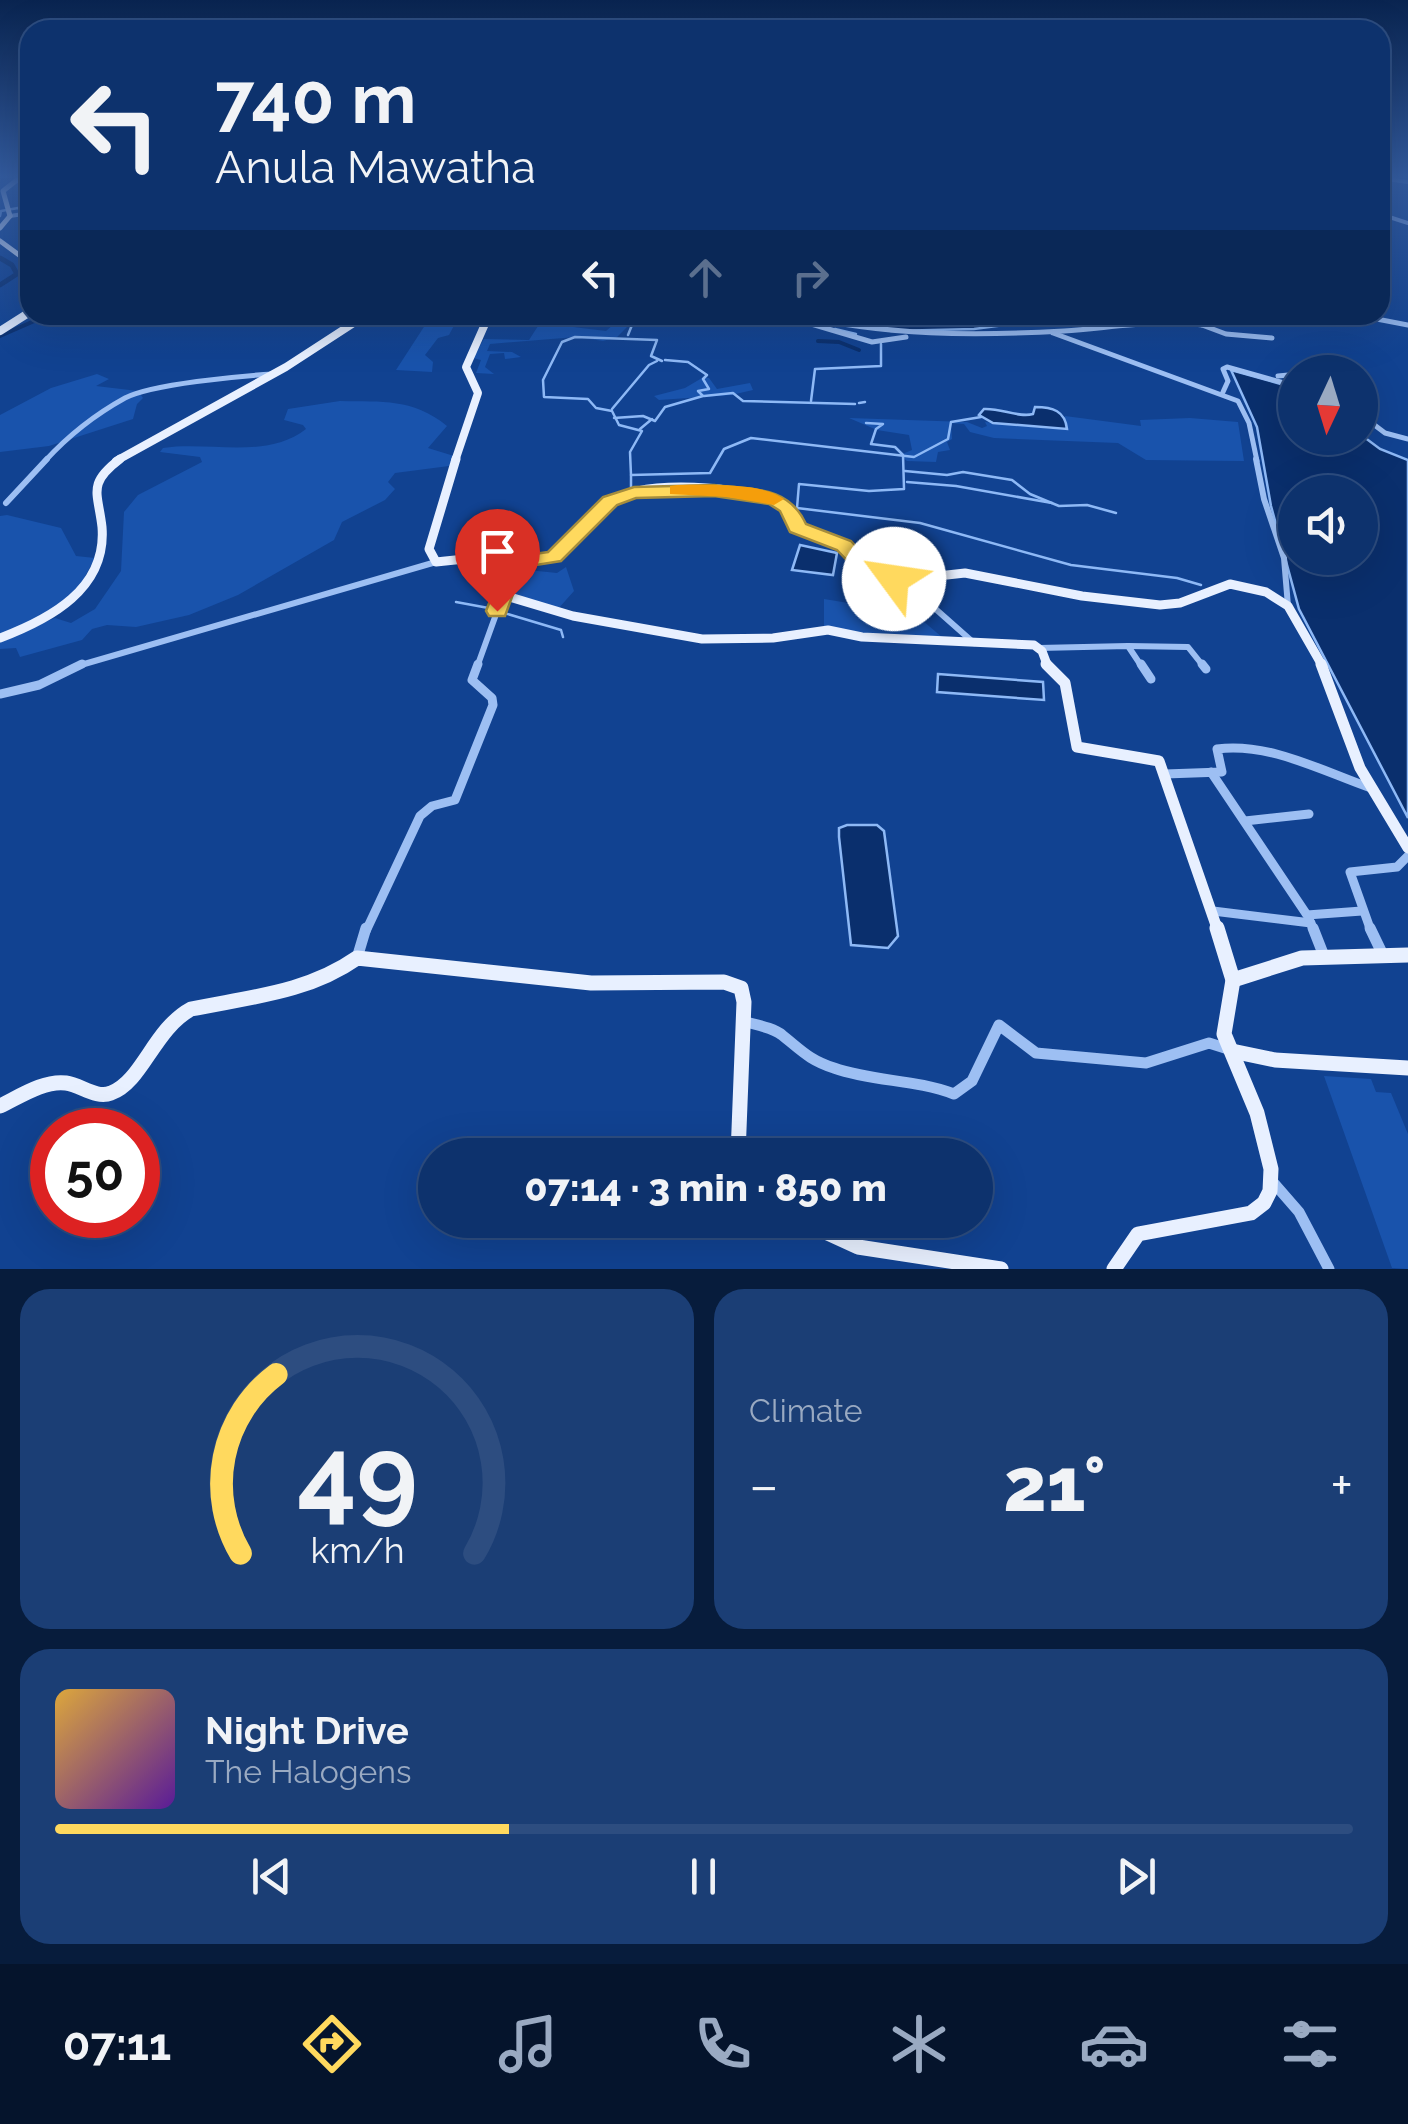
<!DOCTYPE html>
<html lang="en">
<head>
<meta charset="utf-8">
<style>
  :root { --surface:#0d326d; --page:#1b3e75; --text:#f1f3f6; --muted:#9aaac2; --line:#2d4d80; --accent:#ffd95e }
  body { margin:0; font-family:Raleway,sans-serif; background:var(--page); color:var(--text); height:100vh; display:flex; flex-direction:column; font-size:38px; white-space:nowrap }
  * { box-sizing:border-box; margin:0 }
  p { font-size:32px; color:var(--muted) }
  .icon { flex:none; width:55px; height:55px; fill:none; stroke:currentColor; stroke-width:2; stroke-linecap:round; stroke-linejoin:round }
  .map { position:relative; height:1269px; overflow:hidden }
  .sheet { display:flex; flex-direction:column; gap:20px; padding:20px; background:#071c3c; flex:1 }
  .sheet>* { flex:none }
  .banner { position:absolute; left:20px; top:20px; width:1370px; height:305px; border-radius:30px; box-shadow:0 10px 40px #0002,0 0 0 2px var(--line); background:#0d326d; color:var(--text); overflow:hidden }
  .needle { width:65px; rotate:184deg }
  .fabs { position:absolute; left:1278px; top:355px; display:grid; gap:20px }
  .fabs a { display:grid; place-items:center; width:100px; height:100px; border-radius:50%; background:var(--surface); box-shadow:0 10px 40px #0002,0 0 0 2px var(--line); font-size:50px }
  .speed { position:absolute; left:30px; top:1108px; display:flex; gap:20px; font-size:50px; font-weight:700; text-align:center }
  .speed>* { display:grid; place-content:center; width:130px; height:130px; border-radius:50%; background:var(--surface); box-shadow:0 10px 40px #0002,0 0 0 2px var(--line); line-height:1 }
  .speed .limit { border:15px solid #d22; background:#fff; color:#111 }
  .pin { position:absolute; display:grid; place-items:center; width:85px; height:85px; color:#fff; margin:-102px -42px; border-radius:50% 50% 50% 0; rotate:-45deg; box-shadow:0 0 10px #0007 }
  .pin .icon { rotate:45deg }
  .me { position:absolute; width:110px; margin:-55px; rotate:301deg; stroke-linejoin:round; filter:drop-shadow(0 0 8px #0008) }
  .turn { display:flex; align-items:center; gap:35px; height:210px; padding:0 30px; font-size:45px }
  .turn .icon { width:130px; height:130px; stroke-width:2.5 }
  .turn b { display:block; font-size:70px; line-height:85px }
  .lanes { display:flex; align-items:center; height:95px; padding:0 30px; background:#0003; justify-content:center; gap:50px; direction:ltr }
  .lanes .off { opacity:.35 }
  .big { font-size:75px; font-weight:800; line-height:1.1 }
  .sheet .card { flex:1; display:flex; flex-direction:column; justify-content:center; gap:15px; min-width:0; padding:0 35px; border-radius:30px; background:var(--page) }
  .sheet .dial { align-items:center; gap:0 }
  .dial svg { height:260px; overflow:visible; fill:none; stroke:var(--line); stroke-width:7; stroke-linecap:round; text-anchor:middle }
  .dial text { fill:var(--text); stroke:none }
  .song { display:flex; align-items:center; gap:30px }
  .cover { width:120px; height:120px; border-radius:15px; background:linear-gradient(135deg,hsl(40 70% 55%),hsl(270 70% 35%)) }
  .played { height:10px; border-radius:5px; background:linear-gradient(90deg,var(--accent) 35%,var(--line) 35%) }
  .keys { display:flex; justify-content:space-around; direction:ltr }
  .heat { display:flex; justify-content:space-between; align-items:center; font-size:55px; direction:ltr }
  .sheet .tiles { flex:1; display:grid; gap:20px; grid-template-columns:1fr 1fr }
  .card:last-child { grid-column:span 2 }
  .trip { position:absolute; left:418px; top:1138px; width:575px; height:100px; border-radius:50px; background:var(--surface); box-shadow:0 10px 40px #0002,0 0 0 2px var(--line); font-weight:800; line-height:100px; text-align:center }
  .tabs { display:flex; height:160px; justify-content:space-around; align-items:center; background:#05142c; color:var(--muted) }
  .tabs .icon { width:70px; height:70px }
  .tabs .active { color:var(--accent) }
  .tabs b { font-size:45px; color:var(--text) }
  .map>svg:first-child { display:block }
  .green { fill:#1953ac }
  .water { fill:#0a2f6d; stroke:#8eb9f6; stroke-width:2.5; fill-rule:evenodd }
  .lines { fill:none; stroke-linecap:round; stroke-linejoin:round }
  .stream { stroke:#8eb9f6; stroke-width:2.5 }
  .canal { stroke:#0a2f6d; stroke-width:4 }
  .river { stroke:#0a2f6d; stroke-width:5 }
  .minor-far4 { stroke:#9dbff3; stroke-width:4 }
  .minor-far3 { stroke:#9dbff3; stroke-width:5 }
  .minor-far2 { stroke:#9dbff3; stroke-width:6 }
  .minor-far1 { stroke:#9dbff3; stroke-width:9 }
  .minor { stroke:#9dbff3; stroke-width:11 }
  .major-far4 { stroke:#e8f0ff; stroke-width:5 }
  .major-far3 { stroke:#e8f0ff; stroke-width:8 }
  .major-far2 { stroke:#e8f0ff; stroke-width:9 }
  .major-far1 { stroke:#e8f0ff; stroke-width:11 }
  .major { stroke:#e8f0ff; stroke-width:15 }
  .route { fill:#ffd95e; stroke:#a68d3d; stroke-width:2.5 }
  .slow { fill:#f59e0b }
</style>
</head>
<body>
<div class="map">
<svg width="1408" height="1269" viewBox="0 0 1408 1269">
  <rect width="100%" height="100%" fill="#114291"/>
  <g class="green">
    <path d="M547,315H651L627,318L628,326L617,337L603,341L576,337L490,344L487,351L512,352L521,357L505,359L504,353L490,354L485,367L494,374L476,373L481,360L473,358L484,339L529,340L540,323L606,331L614,324Z"/>
    <path d="M431,316L458,318L449,335L438,338L425,355L433,362L432,372L396,370Z"/>
    <path d="M97,374L109,379L96,386L138,391L143,398L137,404L133,419L49,446L0,452V415L51,388Z"/>
    <path d="M702,378H709L717,389L750,383L753,390L731,395L659,400L654,396L685,388Z"/>
    <path d="M340,401C382,402 413,398 447,426L428,448L454,456L449,466L395,473L388,482L395,489L385,500L342,522L334,540L238,595L189,615L136,627L107,625L92,629L82,640L20,657L16,648L0,649V640L55,618L71,623L95,609L121,571L124,512L138,495L202,462L200,457L160,452L163,448C210,441 266,460 306,429L303,425L284,420L288,409Z"/>
    <path d="M1065,416L1141,426L1140,420L1190,418L1238,422L1244,461L1146,460L1118,443L994,438L970,432L964,424L951,423L952,439L947,442L950,450L938,452L936,462L907,461L900,455L912,450L909,435L877,430L849,418L967,422L982,428L987,426L985,422L1053,429L1065,421Z"/>
    <path d="M7,515L61,528L76,556L95,558L76,593L26,625L0,634V516Z"/>
    <path d="M566,567L574,591L557,610L510,595L528,570L557,573Z"/>
    <path d="M888,591L943,638L868,635L824,627V599L879,608Z"/>
    <path d="M1324,1076L1371,1079L1376,1092L1391,1093L1408,1134V1269L1392,1268Z"/>
  </g>
  <g class="water">
    <path d="M809,315H1038L1043,320L974,329L891,331Z"/>
    <path d="M1231,370L1295,388V438H1360V434L1380,449L1408,460V818L1299,609L1271,506L1257,427ZM1295,492H1360V558H1295Z"/>
    <path d="M1035,407C1053,407 1065,411 1067,429L993,423L979,415L984,409C1001,408 1019,418 1033,414Z"/>
    <path d="M800,545L837,553L833,575L792,570Z"/>
    <path d="M938,674L1043,682L1044,700L937,692Z"/>
    <path d="M847,825H877L884,831L898,936L888,948L851,945L839,837V828Z"/>
  </g>
  <g class="lines">
    <g class="stream">
      <path d="M0,216L1,211L18,208L24,213"/>
      <path d="M624,315L632,325L628,335"/>
      <path d="M835,329L856,334"/>
      <path d="M704,396L733,393L743,401L855,404"/>
      <path d="M811,401L815,369L881,366V344"/>
      <path d="M859,403L865,402"/>
      <path d="M612,409L649,365L657,361"/>
      <path d="M614,418L643,416L655,421L665,407L703,396L698,391L709,389L703,379L707,375L688,362L665,360"/>
      <path d="M866,423L883,424L876,429L871,444L895,447L903,455L904,489L869,491L799,484L797,508L920,523L1071,565L1177,578L1201,585"/>
      <path d="M640,429L652,419"/>
      <path d="M905,471L947,475L963,472L1012,480L1030,494L1059,506L1087,505L1116,513"/>
      <path d="M631,475L630,452L642,431L619,425L612,411L596,408L588,399L544,397L543,380L562,342L575,337L657,340L651,356L662,361"/>
      <path d="M907,482L956,486L1052,503"/>
      <path d="M631,491V475L710,473L724,449L751,438L914,457L948,439L951,422L981,417"/>
      <path d="M585,533L620,501"/>
      <path d="M456,602L494,609"/>
      <path d="M501,612L561,630L563,637"/>
    </g>
    <g class="canal">
      <path d="M0,336L48,315"/>
      <path d="M818,341L839,342L859,350"/>
    </g>
    <g class="river">
      <path d="M0,181L10,176"/>
      <path d="M0,258L12,265L17,274L0,285"/>
    </g>
    <g class="minor-far4">
      <path d="M1380,178L1408,182"/>
      <path d="M1380,214L1408,223"/>
      <path d="M10,216L30,213"/>
    </g>
    <g class="minor-far3">
      <path d="M781,315L872,342L906,337"/>
      <path d="M798,315C886,336 974,336 1064,331C1110,328 1157,319 1202,325L1213,315"/>
      <path d="M1356,315L1408,325"/>
      <path d="M1202,325L1226,334L1272,338"/>
      <path d="M1053,333L1238,401L1249,423L1257,461"/>
      <path d="M1278,376L1341,370"/>
      <path d="M1223,392L1228,381L1223,369L1227,367L1295,386"/>
      <path d="M1360,414L1385,433L1408,439"/>
      <path d="M45,461C67,437 96,414 125,398C152,384 240,376 273,374"/>
    </g>
    <g class="minor-far2">
      <path d="M1256,459L1264,499L1284,558L1288,606"/>
      <path d="M6,503L47,459"/>
      <path d="M910,580L922,597L974,643"/>
      <path d="M1128,646L1188,647L1204,667"/>
      <path d="M1039,648L1128,646L1142,667"/>
      <path d="M74,667L436,562"/>
      <path d="M477,667L503,595"/>
    </g>
    <g class="minor-far1">
      <path d="M1141,664L1151,679"/>
      <path d="M1202,664L1206,669"/>
      <path d="M0,694L39,685L82,664"/>
      <path d="M1211,772L1307,915L1362,911"/>
      <path d="M1165,774L1222,772L1217,749C1269,742 1322,771 1371,788"/>
      <path d="M1245,821L1309,814"/>
      <path d="M1213,911L1311,923"/>
      <path d="M1309,919L1314,931"/>
      <path d="M366,931L420,816L432,806L455,800L493,705L492,698L472,680L478,664"/>
      <path d="M1371,931L1350,872L1397,867L1408,856"/>
    </g>
    <g class="minor">
      <path d="M1313,928L1324,956"/>
      <path d="M1370,928L1383,955"/>
      <path d="M357,958L366,928"/>
      <path d="M746,1022C757,1025 774,1028 782,1035C801,1050 809,1060 834,1068C874,1082 915,1079 954,1094L972,1081L999,1025L1036,1053L1146,1063L1209,1043L1228,1049"/>
      <path d="M1272,1181L1299,1212L1329,1269"/>
    </g>
    <g class="major-far4">
      <path d="M10,216L3,191L22,176"/>
      <path d="M0,228L10,216"/>
      <path d="M0,241L30,263"/>
    </g>
    <g class="major-far3">
      <path d="M525,315H541"/>
      <path d="M0,331L30,312"/>
      <path d="M116,461L286,367L366,315"/>
      <path d="M455,461L478,393L466,367L489,315"/>
    </g>
    <g class="major-far2">
      <path d="M456,459L429,549L436,562L474,558L512,561L515,565L503,595L573,616L702,639L773,638L828,630L862,637L1034,645L1042,651L1048,667"/>
      <path d="M515,562C577,559 566,533 608,503C644,477 743,487 782,503L797,528L844,545L873,572L902,580L965,573L1082,596L1160,605L1180,603L1230,584L1266,592L1288,606L1323,667"/>
      <path d="M0,638C50,619 107,589 102,527C98,492 87,484 120,459"/>
    </g>
    <g class="major-far1">
      <path d="M1046,664L1065,683L1077,747L1159,761L1218,931"/>
      <path d="M1321,664L1360,768L1408,848"/>
    </g>
    <g class="major">
      <path d="M1233,980L1302,958L1408,955"/>
      <path d="M1232,1051L1275,1060L1408,1068"/>
      <path d="M0,1106C19,1097 44,1080 66,1083C81,1085 96,1099 111,1093C142,1082 154,1029 191,1009C249,997 307,993 357,958L591,983L724,982L741,988L744,1002L738,1155"/>
      <path d="M799,1220L858,1247L1001,1269"/>
      <path d="M1114,1269L1138,1234L1251,1213L1264,1203L1270,1191L1271,1169L1257,1113L1224,1034L1233,980L1217,928"/>
    </g>
  </g>
  <linearGradient id="sky" x2="0" y2="1"><stop stop-color="#092450"/><stop offset="0.5" stop-color="#325a9d"/><stop offset="1" stop-color="#325a9d" stop-opacity="0"/></linearGradient>
  <rect width="1408" height="354" fill="url(#sky)"/>
  <path class="route" d="M714,485C752,490 788,485 806,524L851,541L871,563L905,579L894,585L857,571L837,550L790,532L780,511L769,504L714,496L636,498L617,505L561,561L523,567L505,616H489L486,611L507,558L548,552L603,497L634,487Z"/>
  <path class="slow" d="M677,485C705,485 762,482 784,499L774,505L726,497L670,494V486Z"/>
</svg>
<div class="fabs">
<a><svg class="needle" viewBox="-14 -14 28 28"><path d="M0-13l5 13h-10z" fill="#e53935"/><path d="M0 13l5-13h-10z" fill="#9aaac2"/></svg></a>
<a><svg class="icon" aria-label="sound" viewBox="0 0 24 24"><path d="M4 9h4l5-4v14l-5-4H4zM17 9q2 3 0 6"/></svg></a>
</div>
<div class="speed"><div class="limit">50</div></div>
<div class="pin" style="left:497px;top:611px;background:#d93025"><svg class="icon" aria-label="arrive" viewBox="0 0 24 24"><path d="M6 21V4h12l-3 4 3 4H6"/></svg></div>
<svg class="me" style="left:894px;top:579px" viewBox="-20 -20 40 40"><circle r="19" fill="#fff"/><path d="M0-13L10 11 0 6-10 11z" fill="#ffd95e"/></svg>
<div class="trip">07:14 · 3 min · 850 m</div>
<div class="banner">
<div class="turn"><svg class="icon" aria-label="left" viewBox="0 0 24 24"><path d="M17 20v-9H6M10 6l-5 5 5 5"/></svg><div><b>740 m</b>Anula Mawatha</div></div>
<div class="lanes"><svg class="icon" aria-label="left" viewBox="0 0 24 24"><path d="M17 20v-9H6M10 6l-5 5 5 5"/></svg><svg class="icon off" aria-label="ahead" viewBox="0 0 24 24"><path d="M12 20V5M6 11l6-6 6 6"/></svg><svg class="icon off" aria-label="right" viewBox="0 0 24 24"><path d="M7 20v-9h11M14 6l5 5-5 5"/></svg></div>
</div>
</div>
<section class="sheet">
<div class="tiles">
<div class="card dial"><svg viewBox="0 0 100 80">
<path d="M14 69A42 42 0 1 1 86 69"/>
<path d="M14 69A42 42 0 0 1 25 14" stroke="#ffd95e"/>
<text x="50" y="56" font-size="32" font-weight="700">49</text>
<text x="50" y="72" font-size="11">km/h</text>
</svg></div>
<div class="card"><p>Climate</p>
<div class="heat"><a>−</a><b class="big">21°</b><a>+</a></div>
</div>
<div class="card">
<div class="song"><i class="cover"></i><div><b>Night Drive</b><p>The Halogens</p></div></div>
<div class="played"></div>
<div class="keys"><svg class="icon" aria-label="previous" viewBox="0 0 24 24"><path d="M18 5L8 12l10 7zM5 5v14"/></svg><svg class="icon" aria-label="pause" viewBox="0 0 24 24"><path d="M8 5v14M16 5v14"/></svg><svg class="icon" aria-label="next" viewBox="0 0 24 24"><path d="M6 5l10 7-10 7zM19 5v14"/></svg></div>
</div>
</div>
</section>
<nav class="tabs">
<b>07:11</b>
<svg class="icon active" aria-label="directions" viewBox="0 0 24 24"><path d="M12 3l9 9-9 9-9-9zM9 14v-3h6M13 9l2 2-2 2"/></svg>
<svg class="icon" aria-label="music" viewBox="0 0 24 24"><path d="M9 18V5l10-2v13"/><circle cx="6" cy="18" r="3"/><circle cx="16" cy="16" r="3"/></svg>
<svg class="icon" aria-label="phone" viewBox="0 0 24 24"><path d="M5 4h4l2 5-3 2q2 4 5 5l2-3 5 2v4C11 20 4 13 5 4z"/></svg>
<svg class="icon" aria-label="climate" viewBox="0 0 24 24"><path d="M12 3v18M4 7l16 10M4 17L20 7"/></svg>
<svg class="icon" aria-label="car" viewBox="0 0 24 24"><path d="M5 17H2v-5l4-1 3-4h7l3 4 3 1v5h-3M9 17h6M6 11h13"/><circle cx="7" cy="17" r="2"/><circle cx="17" cy="17" r="2"/></svg>
<svg class="icon" aria-label="filters" viewBox="0 0 24 24"><path d="M4 7h16M4 17h16"/><circle cx="9" cy="7" r="2"/><circle cx="15" cy="17" r="2"/></svg>
</nav>
</body>
</html>
